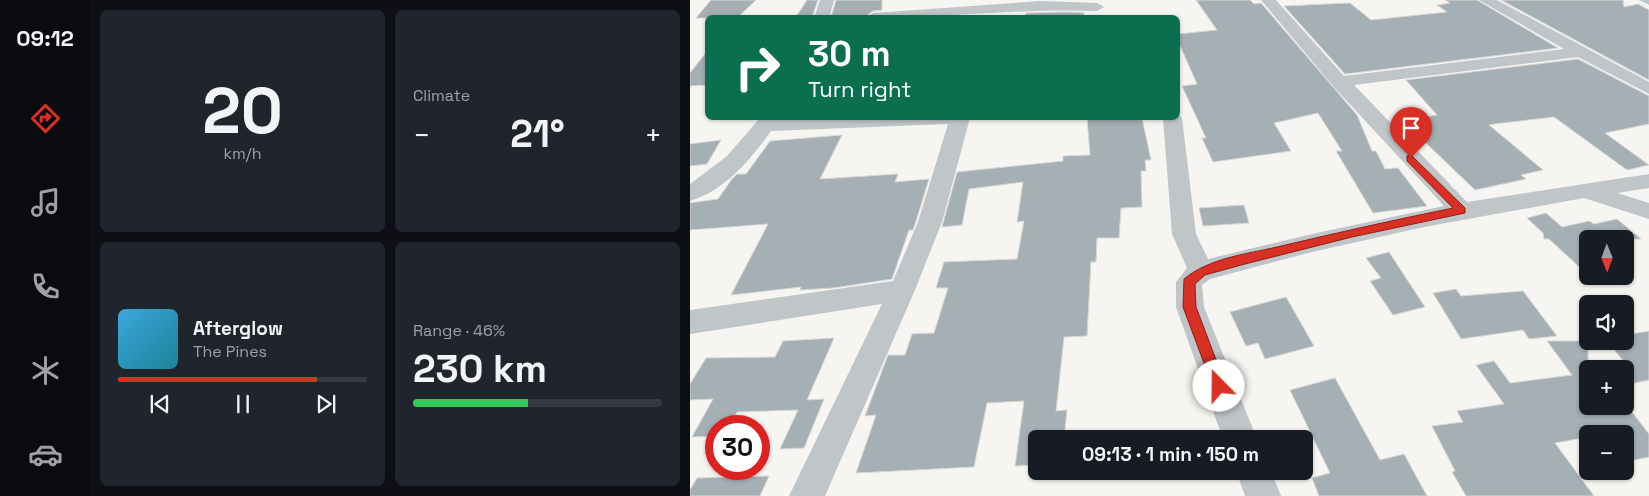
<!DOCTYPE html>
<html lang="en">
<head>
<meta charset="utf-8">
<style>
  :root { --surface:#171b24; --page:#20242c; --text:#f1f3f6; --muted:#9ea1a6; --line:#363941; --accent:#d93025 }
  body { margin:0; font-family:"Space Grotesk",sans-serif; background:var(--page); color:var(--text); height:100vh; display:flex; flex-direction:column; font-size:19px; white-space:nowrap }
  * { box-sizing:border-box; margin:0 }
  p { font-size:16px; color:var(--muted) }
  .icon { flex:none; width:28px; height:28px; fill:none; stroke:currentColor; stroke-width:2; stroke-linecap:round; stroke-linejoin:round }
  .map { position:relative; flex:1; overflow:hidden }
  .side { display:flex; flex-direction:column; gap:10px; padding:10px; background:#0d0f14; width:600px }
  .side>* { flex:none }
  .guide { position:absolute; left:15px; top:15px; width:475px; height:105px; border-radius:8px; box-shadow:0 1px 4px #0004; background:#0b6e4f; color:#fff; overflow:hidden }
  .needle { width:32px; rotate:179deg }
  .controls { position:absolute; left:889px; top:230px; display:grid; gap:10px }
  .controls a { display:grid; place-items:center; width:55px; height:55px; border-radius:8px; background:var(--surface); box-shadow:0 1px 4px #0004; font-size:25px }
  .speed { position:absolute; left:15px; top:415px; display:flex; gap:10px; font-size:25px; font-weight:700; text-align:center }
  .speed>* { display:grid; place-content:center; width:65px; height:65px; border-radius:50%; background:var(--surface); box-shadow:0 1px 4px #0004; line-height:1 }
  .speed .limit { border:8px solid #d22; background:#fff; color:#111 }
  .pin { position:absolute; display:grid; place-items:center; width:42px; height:42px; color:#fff; margin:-51px -21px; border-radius:50% 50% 50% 0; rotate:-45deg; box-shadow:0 0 5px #0007 }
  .pin .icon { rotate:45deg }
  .me { position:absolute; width:55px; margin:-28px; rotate:338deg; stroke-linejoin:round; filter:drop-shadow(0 0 4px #0008) }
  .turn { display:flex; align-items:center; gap:18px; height:105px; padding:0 20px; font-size:22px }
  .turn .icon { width:65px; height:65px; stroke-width:2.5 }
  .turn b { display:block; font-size:35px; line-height:42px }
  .big { font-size:38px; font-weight:600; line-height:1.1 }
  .side .widget { flex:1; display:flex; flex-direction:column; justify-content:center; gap:8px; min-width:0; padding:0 18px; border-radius:8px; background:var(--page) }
  .side .dial { align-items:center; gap:0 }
  .dial b { font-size:65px; line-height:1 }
  .song { display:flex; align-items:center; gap:15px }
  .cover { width:60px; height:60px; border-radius:8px; background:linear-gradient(135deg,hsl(200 70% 55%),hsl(190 70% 35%)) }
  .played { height:5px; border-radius:2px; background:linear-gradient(90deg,var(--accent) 80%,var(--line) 80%) }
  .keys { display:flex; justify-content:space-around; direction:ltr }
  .heat { display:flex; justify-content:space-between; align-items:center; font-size:28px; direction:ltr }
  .charge { height:8px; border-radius:4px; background:linear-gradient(90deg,#34c759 46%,var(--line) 0) }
  .side .tiles { flex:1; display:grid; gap:10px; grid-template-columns:repeat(2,1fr) }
  .trip { position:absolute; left:338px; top:430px; width:285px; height:50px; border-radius:8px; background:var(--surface); box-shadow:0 1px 4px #0004; font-weight:600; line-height:50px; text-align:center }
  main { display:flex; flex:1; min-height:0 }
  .menu { display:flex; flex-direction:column; width:90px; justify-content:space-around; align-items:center; background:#090b0e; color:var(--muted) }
  .menu .icon { width:35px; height:35px }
  .menu .selected { color:var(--accent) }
  .menu b { font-size:22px; color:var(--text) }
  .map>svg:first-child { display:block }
  .building { fill:#a5b0b4; stroke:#d7d6d4 }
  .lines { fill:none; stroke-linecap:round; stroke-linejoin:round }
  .street { fill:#c0c5c8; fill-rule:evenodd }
  .route { fill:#d93025; stroke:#8d1f18 }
</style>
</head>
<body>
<main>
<nav class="menu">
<b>09:12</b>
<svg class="icon selected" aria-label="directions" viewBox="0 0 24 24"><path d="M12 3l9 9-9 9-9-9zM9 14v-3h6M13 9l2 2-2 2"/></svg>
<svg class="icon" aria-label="music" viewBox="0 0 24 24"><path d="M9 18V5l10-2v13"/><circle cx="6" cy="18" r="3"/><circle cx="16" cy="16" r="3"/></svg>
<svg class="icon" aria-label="phone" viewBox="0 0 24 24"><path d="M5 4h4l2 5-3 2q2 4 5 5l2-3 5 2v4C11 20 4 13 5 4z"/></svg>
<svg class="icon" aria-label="climate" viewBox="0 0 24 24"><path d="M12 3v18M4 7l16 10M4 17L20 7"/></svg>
<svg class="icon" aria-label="car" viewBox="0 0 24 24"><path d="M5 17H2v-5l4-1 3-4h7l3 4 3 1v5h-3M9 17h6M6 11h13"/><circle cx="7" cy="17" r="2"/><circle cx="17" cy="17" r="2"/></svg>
</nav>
<section class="side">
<div class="tiles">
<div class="widget dial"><b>20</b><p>km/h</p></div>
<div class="widget"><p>Climate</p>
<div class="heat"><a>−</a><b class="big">21°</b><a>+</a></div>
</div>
<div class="widget">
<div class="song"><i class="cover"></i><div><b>Afterglow</b><p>The Pines</p></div></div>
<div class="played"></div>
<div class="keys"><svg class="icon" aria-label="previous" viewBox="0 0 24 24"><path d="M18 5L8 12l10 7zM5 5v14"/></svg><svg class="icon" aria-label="pause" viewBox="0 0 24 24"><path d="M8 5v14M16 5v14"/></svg><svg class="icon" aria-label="next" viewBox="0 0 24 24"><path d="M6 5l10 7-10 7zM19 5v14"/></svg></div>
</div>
<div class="widget"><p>Range · 46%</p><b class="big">230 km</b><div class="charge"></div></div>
</div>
</section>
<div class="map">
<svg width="959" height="496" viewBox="0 0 959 496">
  <rect width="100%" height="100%" fill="#f6f5f1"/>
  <g class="building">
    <path d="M21,0H66L47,18H6Z"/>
    <path d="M117,0H128L122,17H106Z"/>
    <path d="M146,0H192V10L183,11L176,16L141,17Z"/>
    <path d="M506,0H560L564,4L571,3L667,115L682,151H686L695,169L708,168L737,206L683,213L646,151H652L628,113L584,123L601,151L523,162L512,138H516L492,86L507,84L488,41V34L527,30Z"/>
    <path d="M755,0H787L868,48L655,74L594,6L660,3L681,20L757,12L747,5L760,3Z"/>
    <path d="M811,0H933L934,7L948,4L959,10V80Z"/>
    <path d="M378,12L394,13V16L335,17L336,13Z"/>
    <path d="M18,50V85L0,86V73Z"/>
    <path d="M888,59L959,96V124L915,133L959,165L937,170L864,117L804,124L799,125L853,170L831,175L836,179L785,190L713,121L747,115L716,80Z"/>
    <path d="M397,118H452L461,160H455L456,171H451L452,207L431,208L429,238H407L406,262H401L397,336L374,337L366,411L377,410L374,439H346V465L325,466L334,401L297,403L284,467L166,473L186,415L175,416L198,355H215L222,334L244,333L258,288H246L254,262L327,259L334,221L327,222L333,182L279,189L272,225L252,227L267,172L373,161V156L400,155Z"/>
    <path d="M152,135L130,179L208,174L205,182L239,179L226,221L223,230H219L202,279L143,288L110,290L111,287L41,295L78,224L0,230V203L28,199L42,179L47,174H56L80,141Z"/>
    <path d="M31,140L17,164L0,166V144Z"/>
    <path d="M554,205L559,223L513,226L509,208Z"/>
    <path d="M856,213L872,227L899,221L904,224L927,219L951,239H898V275L859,239H854L853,233L837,218Z"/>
    <path d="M699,252L735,307L703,315L680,281L691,278L676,258Z"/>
    <path d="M766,289L771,296L833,291L867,336L839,339L833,330L771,339L743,293Z"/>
    <path d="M596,297L624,346L575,359L568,343L556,346L540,312Z"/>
    <path d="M959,331V380L935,385V363L917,341H935V335Z"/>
    <path d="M144,338L117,400L134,399L114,448L90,449L108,410L47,412L39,426H26V436L2,437L23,399L0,400V384L16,358L85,357L93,341Z"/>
    <path d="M857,341H898V406H935V403L959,434V457L935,462V434H898V437L865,443L904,496H776L762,472L765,471L742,426L773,422L767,411L814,404L786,365L804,361L820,383L882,375Z"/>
    <path d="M645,378L690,460L714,454L737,496H629L622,478L640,473L600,390Z"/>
    <path d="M79,476L70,496H0V490L7,478Z"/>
  </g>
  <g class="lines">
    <g class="street">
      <path d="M130,0H144L139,18H124Z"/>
      <path d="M571,0H586L654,76L874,49L789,0H807L959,82V94L888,57L664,85L777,202L959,174V188L927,193L959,203V219L894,198L734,227L622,252L520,279L512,285L514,307L567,439H533L486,307V282L497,268L482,234L473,118H488V114L492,118L506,234L518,259L622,234L754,206L643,86Z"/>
      <path d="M949,0H959V5Z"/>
      <path d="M351,1L407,3L414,7L407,11C330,8 253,18 176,18L183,13Z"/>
      <path d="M70,118H280L252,222L225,290L135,496H99L192,304L0,334V310L203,281L228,222L258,124L81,131C61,159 35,191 0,201V184L37,156Z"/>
      <path d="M546,471H581L591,496H555Z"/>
    </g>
  </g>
  <path class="route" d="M721,155L775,208V213L662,237L555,264L515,275L505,284L506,307L536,386L534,390L529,392L524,390L493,307L494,279C519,258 557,254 587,247C646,233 704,220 763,208L717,161V156Z"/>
</svg>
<div class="controls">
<a><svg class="needle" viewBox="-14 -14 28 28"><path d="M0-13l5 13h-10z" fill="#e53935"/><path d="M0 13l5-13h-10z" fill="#9ea1a6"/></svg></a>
<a><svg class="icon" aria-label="sound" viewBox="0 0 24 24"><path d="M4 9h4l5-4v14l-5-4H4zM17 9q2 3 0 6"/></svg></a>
<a>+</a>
<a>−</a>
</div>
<div class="speed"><div class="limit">30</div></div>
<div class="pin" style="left:721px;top:158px;background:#d93025"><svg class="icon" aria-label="arrive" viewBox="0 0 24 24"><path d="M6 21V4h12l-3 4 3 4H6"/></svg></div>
<svg class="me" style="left:529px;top:386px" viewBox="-20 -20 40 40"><circle r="19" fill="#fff"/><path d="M0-13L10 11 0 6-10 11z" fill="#d93025"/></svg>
<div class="trip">09:13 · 1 min · 150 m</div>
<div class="guide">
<div class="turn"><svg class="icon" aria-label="right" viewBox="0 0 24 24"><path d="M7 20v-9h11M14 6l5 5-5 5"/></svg><div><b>30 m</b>Turn right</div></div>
</div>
</div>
</main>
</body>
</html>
